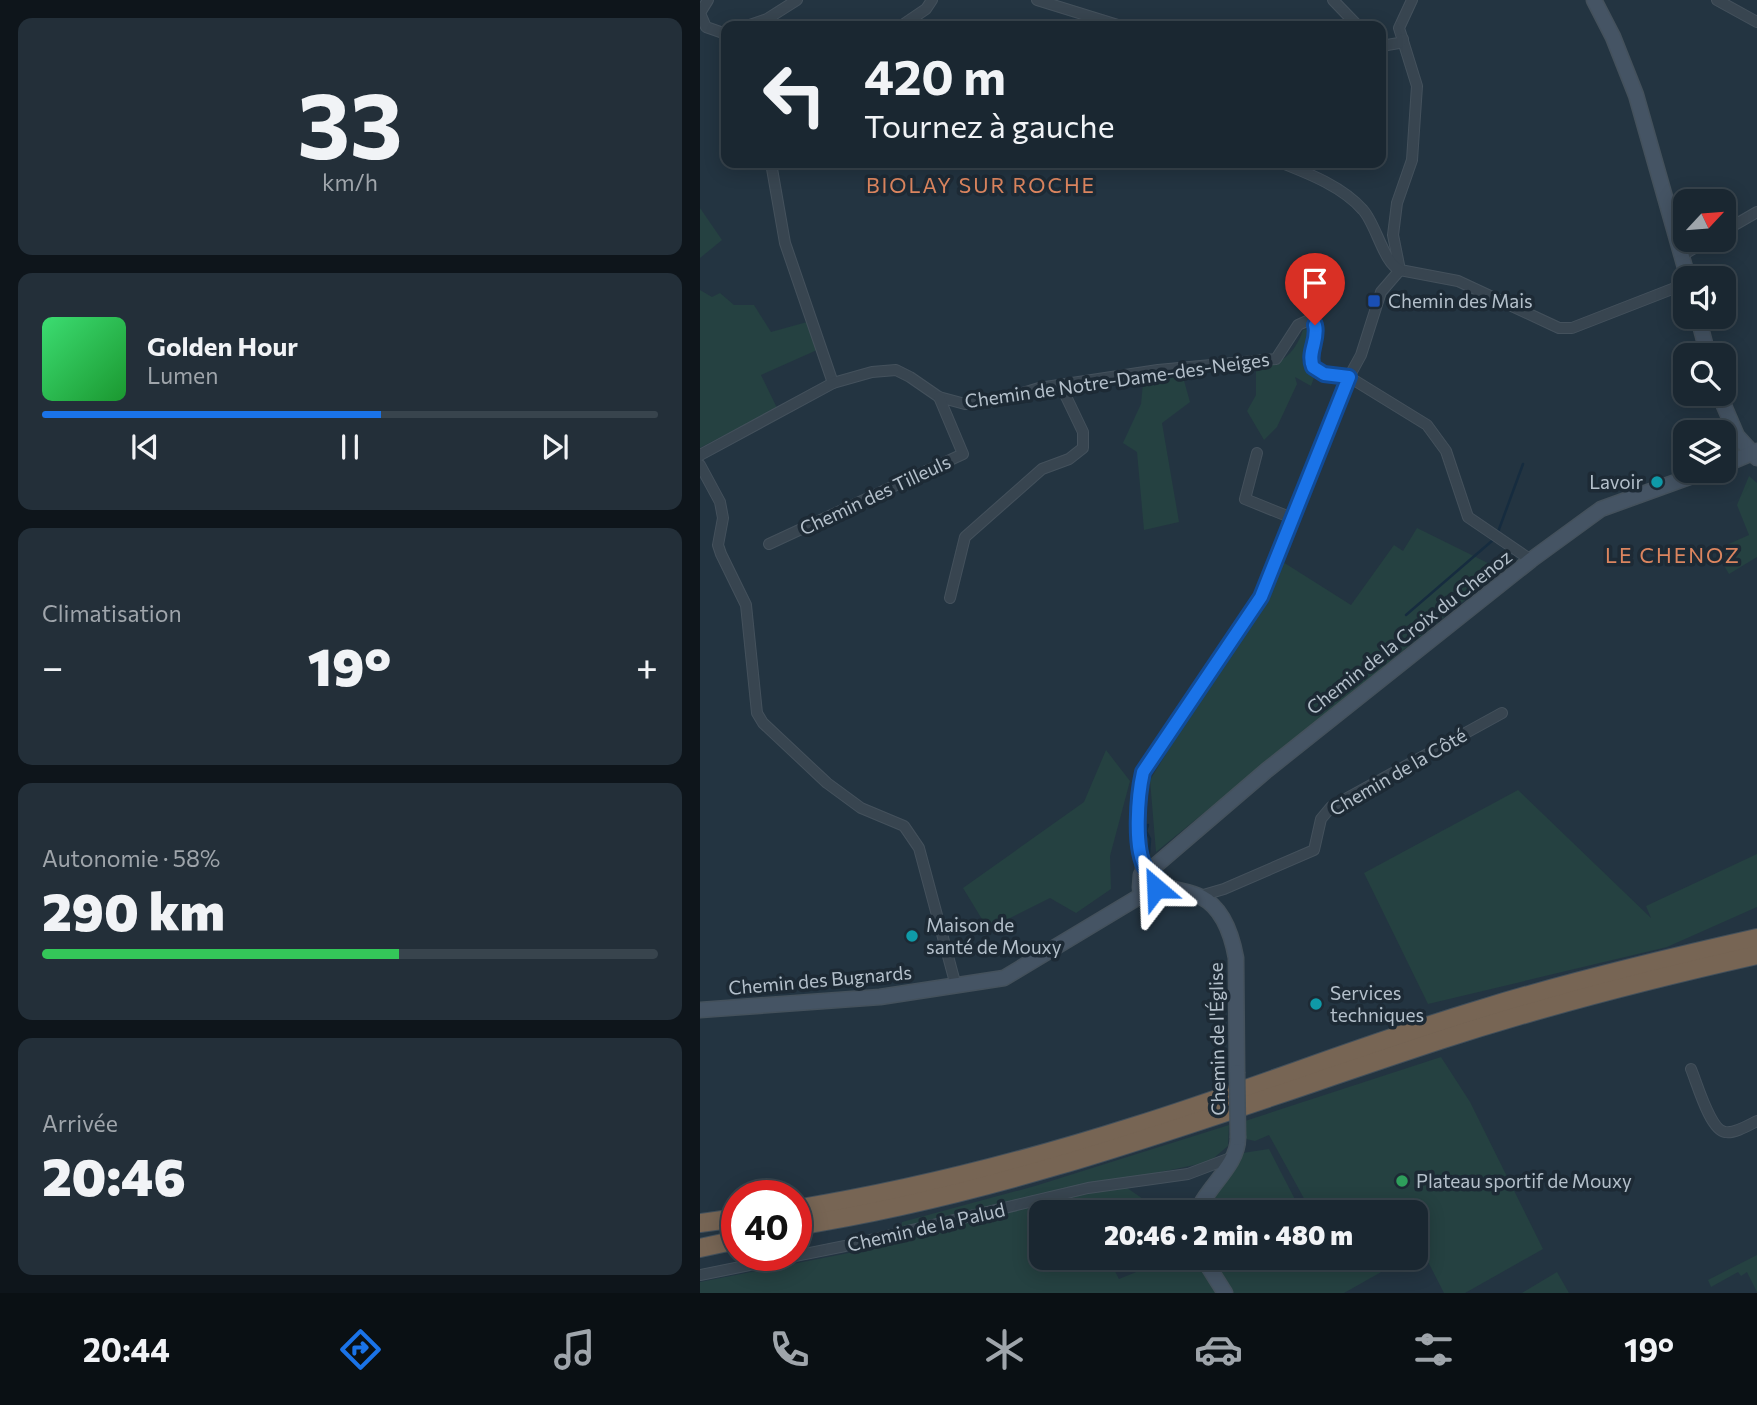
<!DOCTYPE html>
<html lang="fr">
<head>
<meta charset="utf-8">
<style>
  :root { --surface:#1a2731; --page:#232f39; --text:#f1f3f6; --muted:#9fa5ab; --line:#38444d; --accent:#1a73e8 }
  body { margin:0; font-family:Commissioner,sans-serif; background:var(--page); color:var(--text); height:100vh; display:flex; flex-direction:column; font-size:26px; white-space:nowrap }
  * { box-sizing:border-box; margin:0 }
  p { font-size:23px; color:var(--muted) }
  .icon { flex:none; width:38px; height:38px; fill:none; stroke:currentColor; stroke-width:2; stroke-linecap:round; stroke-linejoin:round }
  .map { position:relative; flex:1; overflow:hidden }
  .panel { display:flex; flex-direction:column; gap:18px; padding:18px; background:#0e151b; width:700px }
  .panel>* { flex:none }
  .hud { position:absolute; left:21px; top:21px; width:665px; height:147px; border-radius:14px; box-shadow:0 4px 18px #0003,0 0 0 2px var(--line); background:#1a2731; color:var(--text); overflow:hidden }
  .needle { width:46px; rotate:64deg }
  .buttons { position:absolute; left:973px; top:189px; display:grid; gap:14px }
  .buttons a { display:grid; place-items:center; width:63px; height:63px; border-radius:14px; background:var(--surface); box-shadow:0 4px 18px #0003,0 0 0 2px var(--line); font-size:35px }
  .speed { position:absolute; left:21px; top:1180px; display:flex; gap:14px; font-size:35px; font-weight:700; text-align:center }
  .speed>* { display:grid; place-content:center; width:91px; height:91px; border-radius:50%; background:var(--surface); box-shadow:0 4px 18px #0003,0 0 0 2px var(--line); line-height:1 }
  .speed .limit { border:10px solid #d22; background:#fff; color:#111 }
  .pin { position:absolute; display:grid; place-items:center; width:60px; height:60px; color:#fff; margin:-72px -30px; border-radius:50% 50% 50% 0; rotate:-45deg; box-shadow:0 0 7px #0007 }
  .pin .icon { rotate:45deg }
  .me { position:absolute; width:77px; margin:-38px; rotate:334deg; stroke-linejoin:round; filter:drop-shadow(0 0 5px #0008) }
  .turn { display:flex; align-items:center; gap:24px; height:147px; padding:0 28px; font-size:32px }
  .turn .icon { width:91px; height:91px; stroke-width:2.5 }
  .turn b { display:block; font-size:49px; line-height:60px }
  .big { font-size:52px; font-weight:800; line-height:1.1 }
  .panel .card { flex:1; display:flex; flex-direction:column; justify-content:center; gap:10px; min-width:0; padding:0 24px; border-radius:14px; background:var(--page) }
  .panel .dial { align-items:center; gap:0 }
  .dial b { font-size:91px; line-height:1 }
  .song { display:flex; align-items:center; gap:21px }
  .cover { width:84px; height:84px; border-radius:10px; background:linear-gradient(135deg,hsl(140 70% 55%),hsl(130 70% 35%)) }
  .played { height:7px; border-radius:4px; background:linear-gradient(90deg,var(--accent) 55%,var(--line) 55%) }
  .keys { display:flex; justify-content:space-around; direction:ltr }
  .heat { display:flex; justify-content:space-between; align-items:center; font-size:38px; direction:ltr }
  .charge { height:10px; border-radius:5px; background:linear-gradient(90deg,#34c759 58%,var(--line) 0) }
  .trip { position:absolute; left:329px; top:1200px; width:399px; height:70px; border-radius:14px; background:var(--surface); box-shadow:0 4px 18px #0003,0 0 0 2px var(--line); font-weight:800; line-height:70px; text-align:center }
  .menu { display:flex; height:112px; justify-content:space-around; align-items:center; background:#0a1014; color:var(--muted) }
  .menu .icon { width:49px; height:49px }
  .menu .on { color:var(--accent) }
  .menu b { font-size:32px; color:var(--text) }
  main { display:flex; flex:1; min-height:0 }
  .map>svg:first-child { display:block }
  .green { fill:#254141 }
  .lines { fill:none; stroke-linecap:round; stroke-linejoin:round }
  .stream { stroke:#162c3f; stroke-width:2.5 }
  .street-casing { stroke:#44515c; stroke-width:12 }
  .secondary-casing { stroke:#44515c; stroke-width:17 }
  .highway-casing { stroke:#43505b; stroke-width:20 }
  .street { stroke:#384550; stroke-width:10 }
  .secondary { stroke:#455464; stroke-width:14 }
  .highway { stroke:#776554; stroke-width:18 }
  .secondary-bridge-casing { stroke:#44515c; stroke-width:17; stroke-linecap:butt }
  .secondary-bridge { stroke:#455464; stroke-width:14 }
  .route-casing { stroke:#114b97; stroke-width:18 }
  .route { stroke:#1a73e8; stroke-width:12 }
  .transit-dot { fill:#1a4fb4; stroke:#1d2a35; stroke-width:2.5 }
  .culture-dot { fill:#0f9aa8; stroke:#1d2a35; stroke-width:2.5 }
  .leisure-dot { fill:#2e9e5b; stroke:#1d2a35; stroke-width:2.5 }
  .labels { text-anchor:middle; stroke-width:7; stroke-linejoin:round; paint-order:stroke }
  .poi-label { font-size:19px; fill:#b4c0cb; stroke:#1d2a35; text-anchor:start }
  .street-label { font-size:19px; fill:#b4c0cb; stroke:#1d2a35 }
  .neighbourhood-label { font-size:21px; letter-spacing:2px; fill:#db855f; stroke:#1d2a35 }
</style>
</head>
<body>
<main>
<section class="panel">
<div class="card dial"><b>33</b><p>km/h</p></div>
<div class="card">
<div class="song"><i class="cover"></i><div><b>Golden Hour</b><p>Lumen</p></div></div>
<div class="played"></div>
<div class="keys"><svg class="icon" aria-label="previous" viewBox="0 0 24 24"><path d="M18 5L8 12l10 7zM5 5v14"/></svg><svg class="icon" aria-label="pause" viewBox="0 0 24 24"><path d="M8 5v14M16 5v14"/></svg><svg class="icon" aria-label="next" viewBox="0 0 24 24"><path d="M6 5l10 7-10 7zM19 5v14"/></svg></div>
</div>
<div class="card"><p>Climatisation</p>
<div class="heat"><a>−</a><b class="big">19°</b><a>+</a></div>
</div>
<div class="card"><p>Autonomie · 58%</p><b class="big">290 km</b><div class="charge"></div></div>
<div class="card"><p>Arrivée</p><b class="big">20:46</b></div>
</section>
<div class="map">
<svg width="1057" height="1293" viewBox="0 0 1057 1293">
  <rect width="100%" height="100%" fill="#233441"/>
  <g class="green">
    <path d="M0,208L22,240L0,258Z"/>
    <path d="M0,290L12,297L20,293L34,305H54L71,332L107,322L117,350L61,375L77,408L0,448Z"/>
    <path d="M608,329L610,333L602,360L615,375L611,386L595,377L597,384L577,427L564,440L547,411L556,395V369C580,366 595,354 603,330Z"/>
    <path d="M466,372L483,377L490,402L462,423L479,522L444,530L437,452L423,443L441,404L443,383L449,375Z"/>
    <path d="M1049,476L1057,483V557L1029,574L1015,550L1049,535L1037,505Z"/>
    <path d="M717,528L802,570L456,852L450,780L583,562L651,605L694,545L703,551Z"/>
    <path d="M406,750L430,781L410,856L411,889L376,913L350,898L288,929L263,888L384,802Z"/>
    <path d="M818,790L951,918L946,906L1057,854V907L967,947L728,1004L664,873Z"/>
    <path d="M741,1057L770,1102L843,1249L765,1293H744L722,1250L716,1253V1213H612L569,1135L555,1141L546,1139L545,1121Z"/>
    <path d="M529,1125L528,1146L509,1162L417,1181L446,1201L439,1213H341V1258H408L419,1279L471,1258L476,1267L499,1262L519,1293H0V1282L169,1249L200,1238L202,1222L335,1186Z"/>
    <path d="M569,1149L602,1213H500L502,1205L543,1153Z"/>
    <path d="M1057,1255V1292L1047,1272L1041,1276L1038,1272L1011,1287L1008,1280Z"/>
    <path d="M508,1258H624L630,1270L640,1265L637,1258H706L644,1293H529Z"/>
    <path d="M857,1272L869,1293H822Z"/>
  </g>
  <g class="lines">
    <g class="stream">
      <path d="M798,532L823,464"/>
      <path d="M706,615L793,540"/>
      <path d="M448,825L446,831L450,839L449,853"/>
    </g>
    <g class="street-casing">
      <g id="street">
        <path d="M8,0L0,13L6,27L26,34"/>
        <path d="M337,0L421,26"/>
        <path d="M633,0L658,26"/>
        <path d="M712,0L699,28L717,86L712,160L697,203L693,235L700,270L758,281L859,328H872L985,284"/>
        <path d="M1017,0L1057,22"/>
        <path d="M47,26L67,19L97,0"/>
        <path d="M201,26L226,9L232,0"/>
        <path d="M681,46L699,43L703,39"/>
        <path d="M71,163L85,243L133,383"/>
        <path d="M1024,231L1057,212"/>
        <path d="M981,256L1008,240"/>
        <path d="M557,453L545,499L592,518"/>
        <path d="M0,455L133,383L172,372L196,370L210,377L239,397L265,404L297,401L339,388L458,370L576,359L598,325L609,320L617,331L610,356L613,367L624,374L649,377L661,355L681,292L700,270C684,264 676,224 663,210C643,187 610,174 582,163"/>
        <path d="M0,465L20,502L23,518L18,545L21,554L46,605L57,713L63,723L127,783L161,808L204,826L219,848L256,986"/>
        <path d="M69,544L263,454L239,397"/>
        <path d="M250,598L265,537L342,469L369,459L383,448V432L361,386"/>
        <path d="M441,875L437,797L443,772L561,597L649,377L727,425L746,451L768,517L831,560"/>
        <path d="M500,896L524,889L614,850L621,819L631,807L802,713"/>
        <path d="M991,1069C997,1083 1010,1130 1025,1132C1034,1134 1049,1125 1057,1121"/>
        <path d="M0,1275L145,1246L388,1188L488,1174L533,1157"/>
      </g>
    </g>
    <g class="secondary-casing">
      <g id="secondary">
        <path d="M894,0L913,37L936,95L988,278"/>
        <path d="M998,317L1008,355"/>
        <path d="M1019,394L1037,436L1057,458"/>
        <path d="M1024,465L1057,451"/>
        <path d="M448,872L567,770L831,560L901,509L1006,471"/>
        <path d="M464,885C475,891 489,891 501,897C523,908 532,936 536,958L537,1072"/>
        <path d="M440,888L441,875L447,872L455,875"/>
        <path d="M0,1010L180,997L304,978L447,892L470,888"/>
        <path d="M497,1213C506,1187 538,1166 538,1138"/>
        <path d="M503,1258L525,1293"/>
      </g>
    </g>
    <g class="highway-casing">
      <g id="highway">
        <path d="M96,1209C211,1190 325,1161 435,1126C551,1090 664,1044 781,1009C872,981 964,959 1057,938"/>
        <path d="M0,1223L37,1218"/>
        <path d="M96,1226C319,1191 527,1110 740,1040C845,1006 950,979 1057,955"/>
        <path d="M0,1248L37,1240"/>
      </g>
    </g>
    <use href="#street" class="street"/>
    <use href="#secondary" class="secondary"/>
    <use href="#highway" class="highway"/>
    <g class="secondary-bridge-casing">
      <path id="secondary-bridge" d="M537,1072L538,1138"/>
    </g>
    <use href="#secondary-bridge" class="secondary-bridge"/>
  </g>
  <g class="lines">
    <g class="route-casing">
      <path id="route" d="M456,888L458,879C454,874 448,873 446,869C433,849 438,794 443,772L561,597L649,377L624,374L613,367C607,352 619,340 615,325"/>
    </g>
    <use href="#route" class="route"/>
  </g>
  <rect class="transit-dot" x="667" y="294" width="14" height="14" rx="3.5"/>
  <g class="culture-dot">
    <circle cx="957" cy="482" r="7"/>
    <circle cx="212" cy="936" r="7"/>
    <circle cx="616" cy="1004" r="7"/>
  </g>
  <circle class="leisure-dot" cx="702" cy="1181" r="7"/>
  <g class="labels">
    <g class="poi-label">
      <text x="688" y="308">Chemin des Mais</text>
      <text x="943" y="489" text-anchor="end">Lavoir</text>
      <text x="226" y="932">Maison de<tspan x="226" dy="22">santé de Mouxy</tspan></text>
      <text x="630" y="1000">Services<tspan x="630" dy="22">techniques</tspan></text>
      <text x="716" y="1188">Plateau sportif de Mouxy</text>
    </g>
    <g class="street-label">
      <text transform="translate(417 380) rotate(-8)" y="7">Chemin de Notre-Dame-des-Neiges</text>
      <text transform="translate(175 495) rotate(-25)" y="7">Chemin des Tilleuls</text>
      <text transform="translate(709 632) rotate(-38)" y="7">Chemin de la Croix du Chenoz</text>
      <text transform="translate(698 772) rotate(-30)" y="7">Chemin de la Côté</text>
      <text transform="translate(120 980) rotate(-5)" y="7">Chemin des Bugnards</text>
      <text transform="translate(517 1039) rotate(-91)" y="7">Chemin de l'Église</text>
      <text transform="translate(226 1227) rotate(-13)" y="7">Chemin de la Palud</text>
    </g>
    <g class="neighbourhood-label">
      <text x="281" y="193">BIOLAY SUR ROCHE</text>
      <text x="973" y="563">LE CHENOZ</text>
    </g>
  </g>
</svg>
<div class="buttons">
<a><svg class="needle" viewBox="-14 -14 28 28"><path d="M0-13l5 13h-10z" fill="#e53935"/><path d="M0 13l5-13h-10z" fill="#9fa5ab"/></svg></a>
<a><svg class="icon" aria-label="sound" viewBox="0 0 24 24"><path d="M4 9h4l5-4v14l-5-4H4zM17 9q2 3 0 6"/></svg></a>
<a><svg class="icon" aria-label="search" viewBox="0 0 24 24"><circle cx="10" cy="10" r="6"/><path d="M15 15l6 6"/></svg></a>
<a><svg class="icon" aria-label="layers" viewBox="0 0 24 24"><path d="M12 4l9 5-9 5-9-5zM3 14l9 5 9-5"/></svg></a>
</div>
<div class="speed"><div class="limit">40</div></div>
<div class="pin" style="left:615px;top:325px;background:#d93025"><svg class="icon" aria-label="arrive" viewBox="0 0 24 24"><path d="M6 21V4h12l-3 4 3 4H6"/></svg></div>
<svg class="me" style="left:456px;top:888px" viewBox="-20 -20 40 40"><path d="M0-17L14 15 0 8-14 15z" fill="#1a73e8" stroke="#fff" stroke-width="4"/></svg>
<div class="trip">20:46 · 2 min · 480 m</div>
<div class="hud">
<div class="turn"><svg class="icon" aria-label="left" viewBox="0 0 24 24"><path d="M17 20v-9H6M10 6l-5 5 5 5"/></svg><div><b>420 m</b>Tournez à gauche</div></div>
</div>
</div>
</main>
<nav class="menu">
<b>20:44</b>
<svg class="icon on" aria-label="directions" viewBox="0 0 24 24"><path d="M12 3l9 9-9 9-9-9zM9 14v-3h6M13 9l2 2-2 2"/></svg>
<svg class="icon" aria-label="music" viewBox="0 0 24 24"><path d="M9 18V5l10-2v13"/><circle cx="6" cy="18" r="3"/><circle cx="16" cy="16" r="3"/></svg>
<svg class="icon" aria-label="phone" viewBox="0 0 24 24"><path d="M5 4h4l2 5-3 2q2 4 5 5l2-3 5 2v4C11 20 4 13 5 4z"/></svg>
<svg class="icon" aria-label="climate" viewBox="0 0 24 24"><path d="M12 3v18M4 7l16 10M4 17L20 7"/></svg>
<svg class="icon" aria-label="car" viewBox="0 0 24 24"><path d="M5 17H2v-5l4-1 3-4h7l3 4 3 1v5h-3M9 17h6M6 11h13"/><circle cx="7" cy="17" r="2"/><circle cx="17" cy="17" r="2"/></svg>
<svg class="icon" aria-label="filters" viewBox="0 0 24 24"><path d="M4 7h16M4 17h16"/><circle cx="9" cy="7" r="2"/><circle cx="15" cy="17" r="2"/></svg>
<b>19°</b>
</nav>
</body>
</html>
